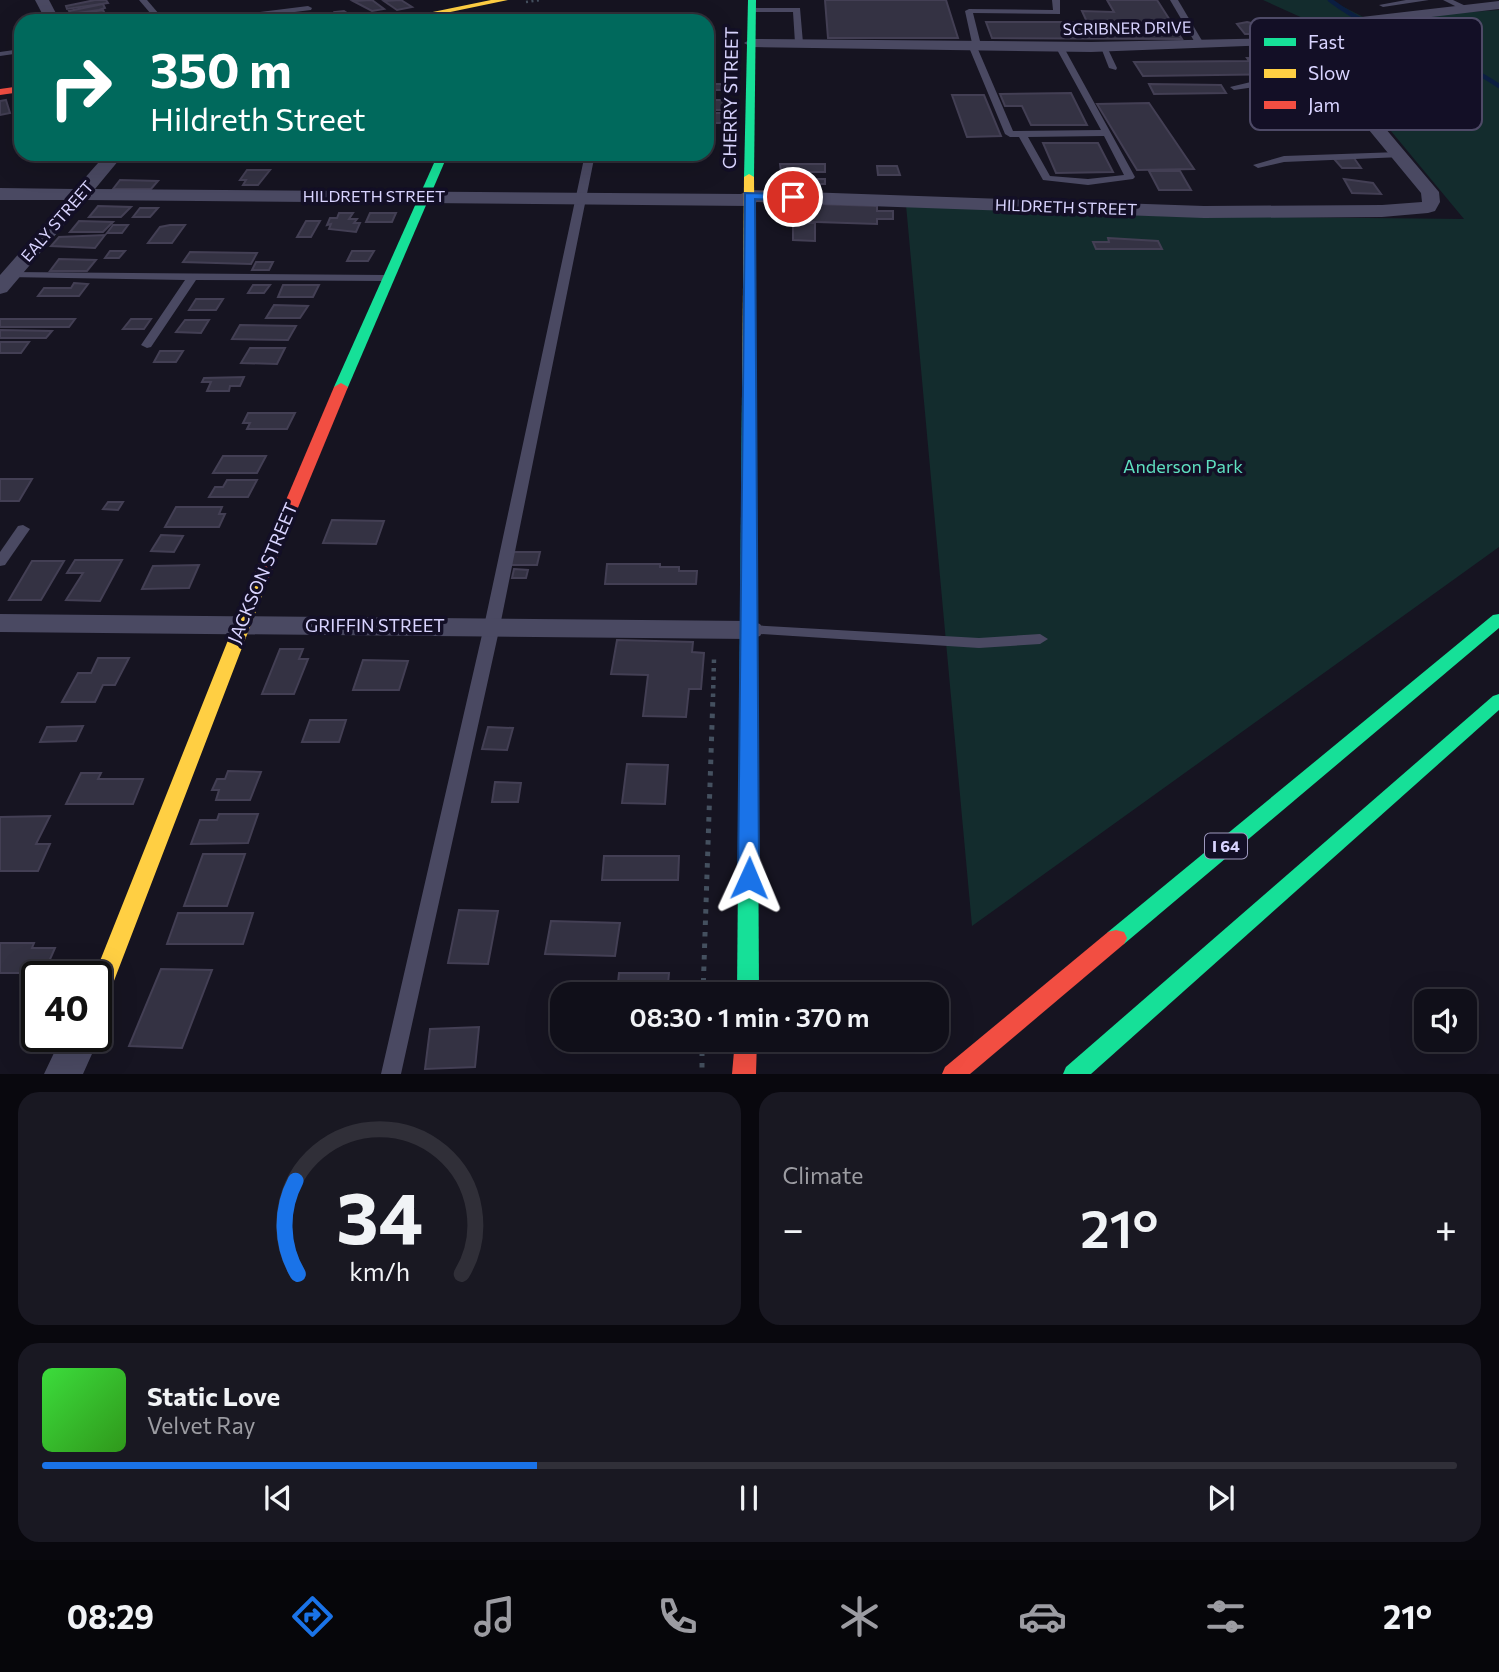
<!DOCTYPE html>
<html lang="en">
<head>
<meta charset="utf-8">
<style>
  :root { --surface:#100f19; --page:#191822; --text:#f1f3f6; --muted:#9c9ca2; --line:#302f38; --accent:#1a73e8 }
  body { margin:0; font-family:Commissioner,sans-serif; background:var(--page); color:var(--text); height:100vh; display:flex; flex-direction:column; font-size:26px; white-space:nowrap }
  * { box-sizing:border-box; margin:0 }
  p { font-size:23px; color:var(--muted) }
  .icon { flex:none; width:38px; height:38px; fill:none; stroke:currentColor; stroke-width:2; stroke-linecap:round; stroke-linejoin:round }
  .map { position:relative; height:1074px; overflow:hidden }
  .side { display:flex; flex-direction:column; gap:18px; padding:18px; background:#09080e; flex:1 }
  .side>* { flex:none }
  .guide { position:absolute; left:14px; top:14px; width:700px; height:147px; border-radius:21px; box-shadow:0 7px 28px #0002,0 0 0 2px var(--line); background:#00695c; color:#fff; overflow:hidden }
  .controls { position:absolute; left:1414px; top:989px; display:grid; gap:14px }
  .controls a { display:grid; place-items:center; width:63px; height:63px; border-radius:14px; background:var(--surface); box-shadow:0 7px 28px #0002,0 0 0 2px var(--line); font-size:35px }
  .speed { position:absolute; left:21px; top:961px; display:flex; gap:14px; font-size:35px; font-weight:700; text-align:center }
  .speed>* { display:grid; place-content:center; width:91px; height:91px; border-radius:50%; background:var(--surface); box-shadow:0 7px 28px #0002,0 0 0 2px var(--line); line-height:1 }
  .speed .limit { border:4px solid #111; border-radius:10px; background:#fff; color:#111 }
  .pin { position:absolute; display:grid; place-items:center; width:60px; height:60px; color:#fff; margin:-30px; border:4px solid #fff; border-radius:50%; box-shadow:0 2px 7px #0007 }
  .me { position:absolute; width:77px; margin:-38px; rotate:1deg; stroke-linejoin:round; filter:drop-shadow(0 0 5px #0008) }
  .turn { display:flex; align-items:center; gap:24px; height:147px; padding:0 21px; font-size:32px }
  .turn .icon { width:91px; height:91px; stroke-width:2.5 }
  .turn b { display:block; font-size:49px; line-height:60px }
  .big { font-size:52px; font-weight:600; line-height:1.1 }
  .side .card { flex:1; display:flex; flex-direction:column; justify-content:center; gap:10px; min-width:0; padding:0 24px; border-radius:21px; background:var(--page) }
  .side .dial { align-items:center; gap:0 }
  .dial svg { height:182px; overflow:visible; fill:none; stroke:var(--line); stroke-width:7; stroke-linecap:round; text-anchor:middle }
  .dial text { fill:var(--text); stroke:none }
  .song { display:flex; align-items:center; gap:21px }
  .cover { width:84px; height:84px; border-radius:10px; background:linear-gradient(135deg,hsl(120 70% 55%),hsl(110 70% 35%)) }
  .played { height:7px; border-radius:4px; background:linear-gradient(90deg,var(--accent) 35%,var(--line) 35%) }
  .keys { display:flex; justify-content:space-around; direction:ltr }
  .heat { display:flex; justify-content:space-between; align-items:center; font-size:38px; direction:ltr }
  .side .tiles { flex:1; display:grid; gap:18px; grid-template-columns:1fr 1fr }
  .card:last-child { grid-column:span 2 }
  .trip { position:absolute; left:550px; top:982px; width:399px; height:70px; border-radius:21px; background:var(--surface); box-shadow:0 7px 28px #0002,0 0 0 2px var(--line); font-weight:600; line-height:70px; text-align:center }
  .tab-bar { display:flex; height:112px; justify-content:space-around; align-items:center; background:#06060a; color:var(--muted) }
  .tab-bar .icon { width:49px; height:49px }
  .tab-bar .selected { color:var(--accent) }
  .tab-bar b { font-size:32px; color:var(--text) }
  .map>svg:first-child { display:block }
  .green { fill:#132c2d }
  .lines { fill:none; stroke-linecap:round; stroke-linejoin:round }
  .stream { stroke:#0b1e41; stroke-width:4.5 }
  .building { fill:#343243; stroke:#433f54; stroke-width:2 }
  .path-far2 { stroke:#44505f; stroke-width:2.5; stroke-dasharray:2 3.5; stroke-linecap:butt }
  .path-far1 { stroke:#44505f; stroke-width:4.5; stroke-dasharray:3.5 5; stroke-linecap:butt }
  .path { stroke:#44505f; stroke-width:5; stroke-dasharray:4.5 7; stroke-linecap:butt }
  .lane { fill:#4a4962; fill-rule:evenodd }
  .street { fill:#4a4962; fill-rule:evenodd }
  .fast { fill:#16e098; fill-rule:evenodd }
  .slow { fill:#ffcf43; fill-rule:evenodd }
  .jam { fill:#f24e42; fill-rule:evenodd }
  .route { fill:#1a73e8; stroke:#114b97; stroke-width:2 }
  .labels { text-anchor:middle; stroke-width:7; stroke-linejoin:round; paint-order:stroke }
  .far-street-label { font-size:16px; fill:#d9d4ff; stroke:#130f26 }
  .shield { fill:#130f26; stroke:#9e99be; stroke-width:2 }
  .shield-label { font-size:16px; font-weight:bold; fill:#d9d4ff }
  .street-label { font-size:18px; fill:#d9d4ff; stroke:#130f26 }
  .park-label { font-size:18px; fill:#5fe0c0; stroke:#130f26 }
  .key { fill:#130f26; stroke:#4e4a67; stroke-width:2 }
  .key-label { font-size:19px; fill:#d9d4ff }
</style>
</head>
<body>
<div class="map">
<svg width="1499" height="1074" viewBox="0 0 1499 1074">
  <rect width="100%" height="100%" fill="#161421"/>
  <path class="green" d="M1263,0H1330L1373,22L1402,17L1499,10V547L972,926L906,205L1158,216L1464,219L1327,54L1347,38Z"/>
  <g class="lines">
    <path class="stream" d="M1330,0C1381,39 1446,50 1499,86"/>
  </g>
  <g class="building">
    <path d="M95,0H106L108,3L67,9L66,6Z"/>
    <path d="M372,0L384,9L372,11L353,1Z"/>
    <path d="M401,0L412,7L397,10L384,1Z"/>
    <path d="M825,0H946L958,38H828Z"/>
    <path d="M1107,0H1157L1182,39L992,38L986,22H1087L1082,11L1114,12Z"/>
    <path d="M103,4L105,8L99,10L71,14L69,11Z"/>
    <path d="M103,10L106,16L71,19L69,15Z"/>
    <path d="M344,11L353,17L328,19L335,18L331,15L337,14L335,12Z"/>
    <path d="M1247,22L1255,24L1265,34H1245L1237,24Z"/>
    <path d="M1247,58L1273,59L1287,74L1143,76L1134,62L1249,61Z"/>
    <path d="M707,84H731L730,90H707Z"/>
    <path d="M1149,84L1221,85L1226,93L1154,94Z"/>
    <path d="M1071,93L1087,125H1031L1022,106H1005L1000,94Z"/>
    <path d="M952,95H984L1001,136L967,137Z"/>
    <path d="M6,100L10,113L0,115V101Z"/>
    <path d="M707,100H726L725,110H707Z"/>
    <path d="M1149,103L1194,169L1137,170L1097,104Z"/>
    <rect x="707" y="113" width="18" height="10"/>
    <path d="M1043,143H1098L1113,172L1056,173Z"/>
    <path d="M367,154H393L389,161H364Z"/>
    <path d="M1354,158L1361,168H1342L1334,159Z"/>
    <path d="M780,164H825V172H781Z"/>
    <path d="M877,166H897L900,175H878Z"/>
    <path d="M247,170H270L258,185H243L246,180H240Z"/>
    <path d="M1149,171H1180L1191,190H1159Z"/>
    <path d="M793,179H825V184H818V190L787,188V181Z"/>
    <path d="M1344,179L1373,183L1381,194L1352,193Z"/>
    <path d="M120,180L158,181L151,189H113Z"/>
    <path d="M788,203L877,206V211H893V219H877V224L787,221V214H780L781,210H787Z"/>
    <path d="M98,206L131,207L121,217H89Z"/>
    <path d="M140,208H158L150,217H133Z"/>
    <path d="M339,213H353L349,219H357L354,223H360L356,232L329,229L331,224L327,225L330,218H337Z"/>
    <path d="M370,213H396L392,222H366Z"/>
    <path d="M79,221L113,222L103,232H70Z"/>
    <path d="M306,221H320L311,237H297Z"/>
    <path d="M793,223H815V241L793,240Z"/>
    <path d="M113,225H128L122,233H107Z"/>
    <path d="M170,225H185L172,243H148L160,227Z"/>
    <path d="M105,235L95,248L51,246L59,237Z"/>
    <path d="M1108,238L1158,241L1162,249H1096L1093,242H1109Z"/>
    <path d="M110,251H125L119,258H105Z"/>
    <path d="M352,251H374L368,261H347Z"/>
    <path d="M190,252L257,253L251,264L183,262Z"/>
    <path d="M59,259L96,260L87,271H50Z"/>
    <path d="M256,262H273L269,270H252Z"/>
    <path d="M74,283L88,284L79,296H38L44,288H71Z"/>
    <path d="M253,285H270L264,293H248Z"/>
    <path d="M283,285H319L313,297H278Z"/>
    <path d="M196,299H223L216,310H189Z"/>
    <path d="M274,305L308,306L300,318H266Z"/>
    <path d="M0,319H75L69,327H0Z"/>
    <path d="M131,319H151L144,329H123Z"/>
    <path d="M185,320H209L201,333L176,332Z"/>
    <path d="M240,325L296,326L288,340L232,339Z"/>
    <path d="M0,330L52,331L46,338H0Z"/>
    <path d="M0,342H29L21,353H0Z"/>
    <path d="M250,348H285L277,364L241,363Z"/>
    <path d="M160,351H183L176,362H154Z"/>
    <path d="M244,377L240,386H230L229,391H207L211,382H202L204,378Z"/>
    <path d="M248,413H295L287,429H247L250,423H243Z"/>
    <path d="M223,456H266L257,473H213Z"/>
    <path d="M0,479H32L19,501H0Z"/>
    <path d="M227,480H257L248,497H209L215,487H223Z"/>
    <path d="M108,502H123L118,510L103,509Z"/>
    <path d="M176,507H222L219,514H225L219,527H165Z"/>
    <path d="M332,520L384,521L376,544L323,543Z"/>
    <path d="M161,535L183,536L174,552L151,551Z"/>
    <path d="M513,552H540L537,565H510Z"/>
    <path d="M75,560H122L100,601L66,600L83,573H67Z"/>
    <path d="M32,561H64L41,600H9Z"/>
    <path d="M607,564H660V567H679V571H697L696,584H605Z"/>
    <path d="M199,565L189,588L142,589L153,566Z"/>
    <path d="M514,569L528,570L526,578H512Z"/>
    <path d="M617,640L693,642L692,652L704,653L701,689H689L686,717L643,716L648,675L611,674Z"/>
    <path d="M280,649H303L299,659H308L294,694H262Z"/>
    <path d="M98,658H129L115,685H103L95,702H62L78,673H91Z"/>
    <path d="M363,660L408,661L399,690H353Z"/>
    <path d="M310,720H346L339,742H302Z"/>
    <path d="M83,726L76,741L40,742L47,727Z"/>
    <path d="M488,727L513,728L507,750L482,749Z"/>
    <path d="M627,764L668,765L665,804L622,803Z"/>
    <path d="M228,771L261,772L250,800H216L219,790H212L217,779H225Z"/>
    <path d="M81,773H101L98,779H143L133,804H66Z"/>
    <path d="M495,782L521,783L518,802H492Z"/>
    <path d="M219,814H258L248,843L191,844L200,820H217Z"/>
    <path d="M50,816L36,844H50L38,871H0V817Z"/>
    <path d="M203,854H245L227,906H184Z"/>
    <path d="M604,856H679L678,880H602Z"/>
    <path d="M459,910L498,911L488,964L448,963Z"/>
    <path d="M178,913H253L243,944H167Z"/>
    <path d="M551,921L620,923L615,956L545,954Z"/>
    <path d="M0,943H34L32,948H55L44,973H0Z"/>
    <path d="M161,969L212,970L182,1048L129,1046Z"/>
    <path d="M619,973H669L667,994H601L617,992Z"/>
    <path d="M479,1027L475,1067L425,1069L430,1029Z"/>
  </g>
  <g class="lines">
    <g class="path-far2">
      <path d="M526,2L540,0"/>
      <path d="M363,21L374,19"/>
    </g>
    <path class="path-far1" d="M713,697L714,659"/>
    <g class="path">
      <path d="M703,994L713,695"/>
      <path d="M702,1040V1074"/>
    </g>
    <g class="lane">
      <path d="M139,0H147L165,21H157Z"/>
      <path d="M1052,0H1060V14L973,13L981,45L977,47L1013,131L1101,130L1055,46L1062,44L1135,177L1133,179L1088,185L1043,180L1019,137H1010L1005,134L968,45L972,43L965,11L969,9L1053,10ZM1104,136L1124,175L1088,179L1050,176L1028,137Z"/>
      <path d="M1170,0H1178L1204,44L1203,46H1197Z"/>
      <path d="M1406,0H1429L1383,7L1379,5Z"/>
      <path d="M1443,0H1453L1470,8L1463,10Z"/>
      <path d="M308,6L312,8L311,10L222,21H199L203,19Z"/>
      <path d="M749,8H800L803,43L799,45L795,43L793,12H749Z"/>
      <path d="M1100,45L1107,47L1117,68L1116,70L1109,68Z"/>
      <path d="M21,49V53L0,56V52Z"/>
      <path d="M1338,80L1342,83L1341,85L1255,87L1234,90L1230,87L1255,81Z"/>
      <path d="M1399,152L1402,153V157L1284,162L1258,168L1253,165L1284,156Z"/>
      <path d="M585,154H595L500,626L401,1074H381L484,626Z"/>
      <path d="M11,272L387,275L392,278L387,281L196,280L151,347L147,348L141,345L185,280L7,277V273Z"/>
      <path d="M23,525L30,529L5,565L0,566V552L18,526Z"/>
      <path d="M751,625L979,638L1040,634L1048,639L1040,644L979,648L746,633L743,630Z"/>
    </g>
    <g class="street">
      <path d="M35,0H49L60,21H46Z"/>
      <path d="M1499,1V9L1330,29L1310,39L1439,192L1440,202L1435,211L1428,213L1382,217L1204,218L757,202L749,206L85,200L7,292L0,294V275L66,200H0V188L75,189L106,154H124L95,189L741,194L749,190L1204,206L1382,205L1422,202L1421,193L1298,44L1091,52L751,47L744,43L751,39L1091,42L1283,38L1327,21Z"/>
      <path d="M0,614L750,621L760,624L764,630L760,636L750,639L0,632Z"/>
      <path d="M96,1029L100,1036L83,1074H44L62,1036H96Z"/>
    </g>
    <g class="fast">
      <path d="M748,0H756L754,177L749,180L744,177Z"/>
      <path d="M438,154H448L348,387L346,390H336L334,387Z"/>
      <path d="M749,390L756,394L759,994H737L742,394Z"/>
      <path d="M1499,614V628L1124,944L1116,946L1108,944L1105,938L1108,932L1493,615Z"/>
      <path d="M1499,694V710L1091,1074H1063L1066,1067L1493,696Z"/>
    </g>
    <g class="slow">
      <path d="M491,0H508L407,21H389Z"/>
      <path d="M749,174L754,177L756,394L749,398L742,394L744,177Z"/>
      <path d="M260,575L268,580L107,999L104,1005L96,1008V976H94L252,580Z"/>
    </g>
    <g class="jam">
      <path d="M21,86V92L0,95V89Z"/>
      <path d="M341,383L348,387L268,580L266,584H254L252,580L334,387Z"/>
      <path d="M1116,930L1124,932L1127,938L1124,944L970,1074H942L945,1067L1108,932Z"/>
      <path d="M735,1040H757L756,1074H732Z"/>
    </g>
  </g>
  <path class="route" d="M745,193L793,194L798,197L793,201L755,199L759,878L756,884H741L738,878Z"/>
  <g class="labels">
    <g class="far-street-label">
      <text transform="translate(1127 28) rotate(-1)" y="6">SCRIBNER DRIVE</text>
      <text x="374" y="202">HILDRETH STREET</text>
      <text transform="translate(1066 207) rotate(2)" y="6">HILDRETH STREET</text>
      <text transform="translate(57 221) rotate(-49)" y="6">EALY STREET</text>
    </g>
    <rect class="shield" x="1205" y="833.5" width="42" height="25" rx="5"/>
    <g class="shield-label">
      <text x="1226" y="852">I 64</text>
    </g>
    <g class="street-label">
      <text transform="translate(731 98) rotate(-89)" y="6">CHERRY STREET</text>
      <text transform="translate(263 573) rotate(-67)" y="6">JACKSON STREET</text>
      <text x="375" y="632">GRIFFIN STREET</text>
    </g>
    <g class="park-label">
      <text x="1183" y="473">Anderson Park</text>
    </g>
  </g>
  <rect x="1250" y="18" width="232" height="112" rx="10" class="key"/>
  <rect x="1264" y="38" width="32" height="8" fill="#16e098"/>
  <rect x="1264" y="69" width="32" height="9" fill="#ffcf43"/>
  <rect x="1264" y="101" width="32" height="8" fill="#f24e42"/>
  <g class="key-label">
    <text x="1308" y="49">Fast</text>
    <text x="1308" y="80">Slow</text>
    <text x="1308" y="112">Jam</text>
  </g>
</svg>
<div class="controls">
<a><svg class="icon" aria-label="sound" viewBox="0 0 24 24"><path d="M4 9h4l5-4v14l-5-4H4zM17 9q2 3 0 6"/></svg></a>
</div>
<div class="speed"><div class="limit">40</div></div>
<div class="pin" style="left:793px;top:197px;background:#d93025"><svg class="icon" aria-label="arrive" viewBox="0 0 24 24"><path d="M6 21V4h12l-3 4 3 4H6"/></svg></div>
<svg class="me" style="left:749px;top:878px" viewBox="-20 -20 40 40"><path d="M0-17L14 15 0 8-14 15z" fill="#1a73e8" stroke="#fff" stroke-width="4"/></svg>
<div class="trip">08:30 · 1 min · 370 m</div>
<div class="guide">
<div class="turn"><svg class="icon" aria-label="right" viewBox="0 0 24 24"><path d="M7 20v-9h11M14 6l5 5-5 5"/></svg><div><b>350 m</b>Hildreth Street</div></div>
</div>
</div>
<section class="side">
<div class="tiles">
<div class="card dial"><svg viewBox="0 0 100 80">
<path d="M14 69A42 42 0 1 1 86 69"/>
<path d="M14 69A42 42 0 0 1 13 28" stroke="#1a73e8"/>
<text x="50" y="56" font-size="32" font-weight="700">34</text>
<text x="50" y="72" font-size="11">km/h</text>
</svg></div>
<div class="card"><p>Climate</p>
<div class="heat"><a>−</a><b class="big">21°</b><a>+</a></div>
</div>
<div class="card">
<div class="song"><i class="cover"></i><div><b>Static Love</b><p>Velvet Ray</p></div></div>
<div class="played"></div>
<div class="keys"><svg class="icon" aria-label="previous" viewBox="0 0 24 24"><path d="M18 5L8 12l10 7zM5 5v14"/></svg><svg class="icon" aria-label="pause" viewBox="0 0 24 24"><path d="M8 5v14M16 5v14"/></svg><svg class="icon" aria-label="next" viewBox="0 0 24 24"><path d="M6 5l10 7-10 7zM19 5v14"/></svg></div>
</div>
</div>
</section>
<nav class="tab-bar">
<b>08:29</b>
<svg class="icon selected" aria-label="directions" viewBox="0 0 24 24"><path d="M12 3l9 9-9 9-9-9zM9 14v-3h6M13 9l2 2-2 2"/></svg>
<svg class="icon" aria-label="music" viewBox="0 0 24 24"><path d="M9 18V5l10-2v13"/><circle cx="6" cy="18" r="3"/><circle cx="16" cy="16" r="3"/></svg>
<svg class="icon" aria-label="phone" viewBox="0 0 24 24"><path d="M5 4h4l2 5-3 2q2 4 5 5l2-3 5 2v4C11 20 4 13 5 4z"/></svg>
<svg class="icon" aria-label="climate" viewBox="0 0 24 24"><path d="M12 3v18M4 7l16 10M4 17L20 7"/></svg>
<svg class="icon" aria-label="car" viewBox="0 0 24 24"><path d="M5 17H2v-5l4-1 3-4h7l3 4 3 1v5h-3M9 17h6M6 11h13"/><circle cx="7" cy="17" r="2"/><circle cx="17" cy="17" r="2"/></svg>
<svg class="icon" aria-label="filters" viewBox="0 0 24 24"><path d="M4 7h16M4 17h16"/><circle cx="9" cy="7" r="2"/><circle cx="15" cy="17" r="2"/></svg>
<b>21°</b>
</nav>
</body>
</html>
